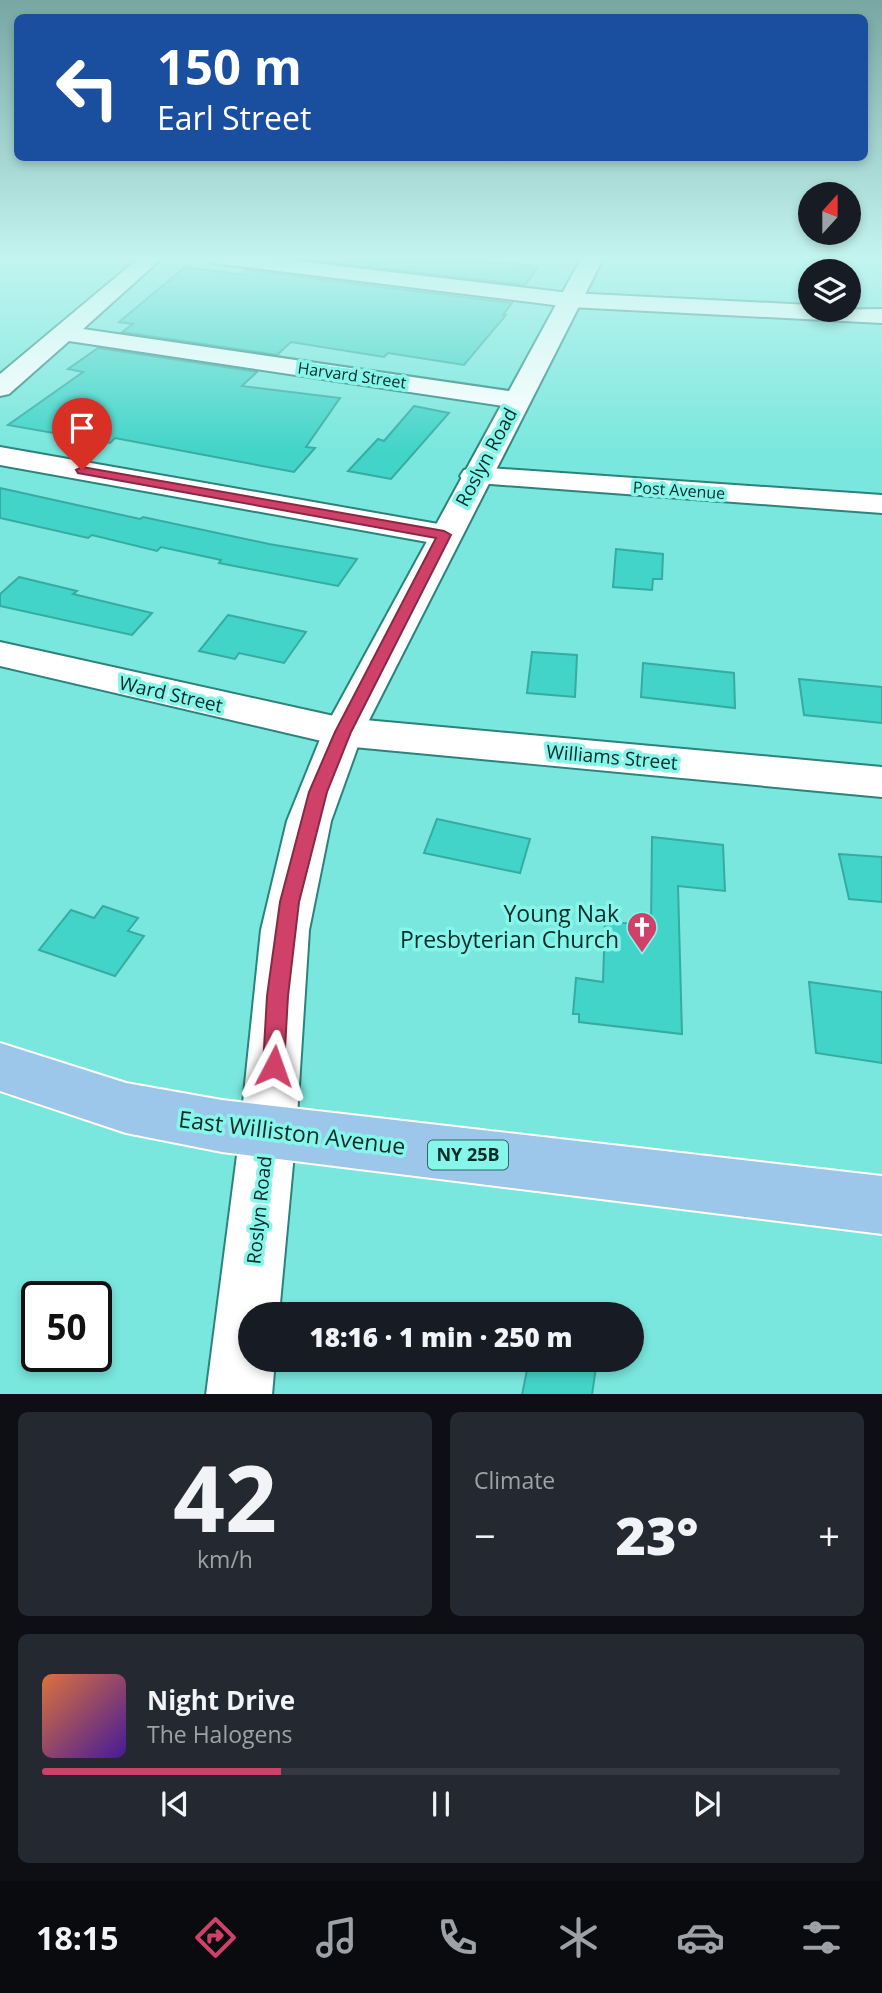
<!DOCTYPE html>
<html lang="en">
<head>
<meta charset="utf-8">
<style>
  :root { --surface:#171b24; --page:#242831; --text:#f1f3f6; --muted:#9ea1a6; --line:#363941; --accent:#d0416a }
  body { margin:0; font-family:"Open Sans",sans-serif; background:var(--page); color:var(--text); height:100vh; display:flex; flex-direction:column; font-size:26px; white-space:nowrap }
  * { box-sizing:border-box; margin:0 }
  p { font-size:23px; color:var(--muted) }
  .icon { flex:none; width:38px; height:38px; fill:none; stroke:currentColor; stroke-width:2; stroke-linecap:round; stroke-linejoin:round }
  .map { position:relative; height:1394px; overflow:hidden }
  .panel { display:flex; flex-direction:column; gap:18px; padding:18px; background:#0d0f14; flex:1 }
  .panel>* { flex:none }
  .banner { position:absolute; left:14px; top:14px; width:854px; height:147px; border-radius:10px; box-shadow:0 4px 10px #0003; background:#1a4fa0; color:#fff; overflow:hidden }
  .needle { width:46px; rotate:21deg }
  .controls { position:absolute; left:798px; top:182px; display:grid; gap:14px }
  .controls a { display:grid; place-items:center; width:63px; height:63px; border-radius:50%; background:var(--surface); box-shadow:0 4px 10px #0003; font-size:35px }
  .speed { position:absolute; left:21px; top:1281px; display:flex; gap:14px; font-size:35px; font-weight:700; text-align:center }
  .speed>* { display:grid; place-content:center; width:91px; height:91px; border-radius:50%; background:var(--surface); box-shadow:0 4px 10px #0003; line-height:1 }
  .speed .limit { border:4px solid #111; border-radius:10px; background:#fff; color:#111 }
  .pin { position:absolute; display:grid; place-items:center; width:60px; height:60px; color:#fff; margin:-72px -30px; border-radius:50% 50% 50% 0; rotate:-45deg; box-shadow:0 0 7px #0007 }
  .pin .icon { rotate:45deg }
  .me { position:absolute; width:77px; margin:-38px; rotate:4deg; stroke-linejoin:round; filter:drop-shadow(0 0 5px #0008) }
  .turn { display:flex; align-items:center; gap:24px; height:147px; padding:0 28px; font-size:32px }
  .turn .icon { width:91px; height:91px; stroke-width:2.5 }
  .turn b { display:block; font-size:49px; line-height:60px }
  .big { font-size:52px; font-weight:800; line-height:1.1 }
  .panel .widget { flex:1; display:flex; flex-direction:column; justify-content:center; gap:10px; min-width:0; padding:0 24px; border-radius:10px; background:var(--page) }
  .panel .dial { align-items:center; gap:0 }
  .dial b { font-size:91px; line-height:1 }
  .song { display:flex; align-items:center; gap:21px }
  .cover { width:84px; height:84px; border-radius:10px; background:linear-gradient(135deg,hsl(20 70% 55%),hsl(260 70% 35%)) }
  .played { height:7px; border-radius:4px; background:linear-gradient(90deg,var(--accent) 30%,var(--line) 30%) }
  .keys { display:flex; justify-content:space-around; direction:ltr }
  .heat { display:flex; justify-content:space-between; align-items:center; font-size:38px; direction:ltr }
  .panel .tiles { flex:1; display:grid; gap:18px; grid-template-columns:1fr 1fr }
  .widget:last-child { grid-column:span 2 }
  .trip { position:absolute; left:238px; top:1302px; width:406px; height:70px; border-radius:35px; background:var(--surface); box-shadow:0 4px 10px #0003; font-weight:800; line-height:70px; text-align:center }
  .dock { display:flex; height:112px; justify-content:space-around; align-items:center; background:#090b0e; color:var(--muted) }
  .dock .icon { width:49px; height:49px }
  .dock .selected { color:var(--accent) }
  .dock b { font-size:32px; color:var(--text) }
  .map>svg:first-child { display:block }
  .building { fill:#42d4c8; stroke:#35aba2; stroke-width:2 }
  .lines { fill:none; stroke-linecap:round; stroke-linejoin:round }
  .street-casing { stroke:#2b837c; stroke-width:4 }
  .secondary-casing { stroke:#2b837c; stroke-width:4 }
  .primary-casing { stroke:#fff; stroke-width:4 }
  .street { fill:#fff; fill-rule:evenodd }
  .secondary { fill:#fff; fill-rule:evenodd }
  .primary { fill:#9dc6eb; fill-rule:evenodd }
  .route { fill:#d0416a; stroke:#872a45; stroke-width:2 }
  .labels { text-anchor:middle; stroke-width:7; stroke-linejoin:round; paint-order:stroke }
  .far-street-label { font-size:16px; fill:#062c29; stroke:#86f5ea }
  .shield { fill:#86f5ea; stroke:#2c6863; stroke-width:2 }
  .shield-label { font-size:18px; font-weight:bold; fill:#062c29 }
  .street-label { font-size:19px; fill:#062c29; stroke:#86f5ea }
  .near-poi-label { font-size:23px; fill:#062c29; stroke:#86f5ea; text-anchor:end }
  .near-street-label { font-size:23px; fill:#062c29; stroke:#86f5ea }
</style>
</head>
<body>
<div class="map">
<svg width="882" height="1395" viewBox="0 0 882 1395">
  <rect width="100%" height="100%" fill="#79e7dd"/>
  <g class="building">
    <path d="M282,257H419L539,266L525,285Z"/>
    <path d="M185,267L245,275L246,270L512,303L503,315H506L464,365L388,353L384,357L291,342L277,355L122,332L133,324L119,322Z"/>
    <path d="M98,348L257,372L242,386L340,398L306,447L315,448L294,472L115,438L110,443L8,425L83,372L68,369Z"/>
    <path d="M414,406L449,413L391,479L348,471L378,439L384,441Z"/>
    <path d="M0,488L140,519L143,517L269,544L357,559L338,586L219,563L221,560L161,547L157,551L92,535L88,538L0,518Z"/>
    <path d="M616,549L663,554L662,579H653L652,590L613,587Z"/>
    <path d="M19,577L77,591L73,594L152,613L132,635L0,606V594Z"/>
    <path d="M228,615L306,632L284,663L239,653L235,659L199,651Z"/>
    <path d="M532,652L577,655L575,697L527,693Z"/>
    <path d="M643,663L734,673L735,708L641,697Z"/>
    <path d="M799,679L882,687V723L804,715Z"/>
    <path d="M437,819L530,839L520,873L424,853Z"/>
    <path d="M652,837L723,845L725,891L678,886L682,1034L579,1022V1014H573L576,978L603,982L605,921L651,926Z"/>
    <path d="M839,854L882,857V902L849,899Z"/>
    <path d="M103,906L138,918L128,931L144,936L115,976L39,950L71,910L94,918Z"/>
    <path d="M809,982L882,992V1063L816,1053Z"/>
    <path d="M529,1360H597L592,1395H522Z"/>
  </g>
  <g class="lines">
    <g class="street-casing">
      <g id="street">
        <path d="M140,257H163L83,329L516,392L526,394L529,400L526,406L516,408L69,341L9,394L0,396V374Z"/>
        <path d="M202,257H263L570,293L810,305V310L882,309V323L570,307L213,263Z"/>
        <path d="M0,447L444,525L455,528L460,535L455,542L444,545L0,465Z"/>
        <path d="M475,467L882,495V513L464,482L460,476L464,470Z"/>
        <path d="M0,642L343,718L882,767V797L343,746L0,666Z"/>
      </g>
    </g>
    <g class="secondary-casing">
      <path id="secondary" d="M582,257H604L363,732L331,821L309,930L296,1132L279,1314H250V1360H275L272,1395H206L240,1132L261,930L287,821L323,732Z"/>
    </g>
    <g class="primary-casing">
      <path id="primary" d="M0,1043L126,1083L222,1100L882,1176V1234L222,1152L126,1133L0,1091Z"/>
    </g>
    <use href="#street" class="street"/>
    <use href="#secondary" class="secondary"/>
    <use href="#primary" class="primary"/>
  </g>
  <linearGradient id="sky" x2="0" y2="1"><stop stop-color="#78a6a3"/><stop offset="0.57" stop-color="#c3f4f0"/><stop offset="1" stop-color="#c3f4f0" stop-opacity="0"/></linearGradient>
  <rect width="882" height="452" fill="url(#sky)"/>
  <path class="route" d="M82,467L444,531L451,535L351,732L327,792L299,902L288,996L284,1066L281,1073L274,1076L266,1073L263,1066L267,996L280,902L309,792L335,732L436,538L78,473L76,470Z"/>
  <defs>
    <g id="church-pin" transform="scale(1.575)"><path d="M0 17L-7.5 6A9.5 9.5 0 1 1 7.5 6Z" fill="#d0416a" stroke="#86f5ea"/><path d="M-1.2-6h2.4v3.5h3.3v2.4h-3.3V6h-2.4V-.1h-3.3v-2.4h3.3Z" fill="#fff"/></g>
  </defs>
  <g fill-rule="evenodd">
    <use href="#church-pin" x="642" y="927"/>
  </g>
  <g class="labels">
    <g class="far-street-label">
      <text transform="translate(352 375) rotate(8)" y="6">Harvard Street</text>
      <text transform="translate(679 490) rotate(4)" y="6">Post Avenue</text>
    </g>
    <rect class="shield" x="428" y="1140.5" width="80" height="29" rx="5"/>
    <g class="shield-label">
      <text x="468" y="1161">NY 25B</text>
    </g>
    <g class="street-label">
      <text transform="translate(486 457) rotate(-62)" y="7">Roslyn Road</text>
      <text transform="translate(171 694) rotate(13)" y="7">Ward Street</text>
      <text transform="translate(612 757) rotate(5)" y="7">Williams Street</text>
      <text transform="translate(259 1210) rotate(-84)" y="7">Roslyn Road</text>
    </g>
    <g class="near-poi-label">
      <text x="619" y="922">Young Nak<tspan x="619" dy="26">Presbyterian Church</tspan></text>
    </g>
    <g class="near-street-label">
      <text transform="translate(292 1133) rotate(7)" y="8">East Williston Avenue</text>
    </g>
  </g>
</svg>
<div class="controls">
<a><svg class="needle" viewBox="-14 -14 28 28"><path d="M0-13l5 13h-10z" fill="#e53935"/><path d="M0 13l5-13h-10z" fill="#9ea1a6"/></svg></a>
<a><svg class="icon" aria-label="layers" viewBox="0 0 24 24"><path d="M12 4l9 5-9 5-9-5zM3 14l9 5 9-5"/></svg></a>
</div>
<div class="speed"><div class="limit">50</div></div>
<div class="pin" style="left:82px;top:470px;background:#d93025"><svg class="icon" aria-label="arrive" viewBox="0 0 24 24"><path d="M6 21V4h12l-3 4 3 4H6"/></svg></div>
<svg class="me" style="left:274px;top:1066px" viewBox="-20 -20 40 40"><path d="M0-17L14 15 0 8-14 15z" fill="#d0416a" stroke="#fff" stroke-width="4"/></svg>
<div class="trip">18:16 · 1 min · 250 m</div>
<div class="banner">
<div class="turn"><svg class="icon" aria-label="left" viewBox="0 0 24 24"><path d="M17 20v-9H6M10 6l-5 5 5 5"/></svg><div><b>150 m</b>Earl Street</div></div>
</div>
</div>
<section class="panel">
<div class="tiles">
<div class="widget dial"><b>42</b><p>km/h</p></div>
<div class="widget"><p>Climate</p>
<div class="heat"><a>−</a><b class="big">23°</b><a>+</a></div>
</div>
<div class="widget">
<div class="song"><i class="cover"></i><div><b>Night Drive</b><p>The Halogens</p></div></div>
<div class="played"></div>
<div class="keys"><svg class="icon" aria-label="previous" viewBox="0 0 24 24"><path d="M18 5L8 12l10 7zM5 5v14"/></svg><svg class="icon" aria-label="pause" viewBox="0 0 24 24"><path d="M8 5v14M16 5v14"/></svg><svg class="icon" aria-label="next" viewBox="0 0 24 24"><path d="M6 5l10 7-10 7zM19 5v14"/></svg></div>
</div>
</div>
</section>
<nav class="dock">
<b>18:15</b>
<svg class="icon selected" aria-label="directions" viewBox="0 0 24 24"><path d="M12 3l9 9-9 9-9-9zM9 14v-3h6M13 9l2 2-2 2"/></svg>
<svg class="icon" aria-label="music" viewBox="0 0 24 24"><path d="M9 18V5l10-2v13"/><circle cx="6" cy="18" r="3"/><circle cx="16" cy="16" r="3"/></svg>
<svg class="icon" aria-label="phone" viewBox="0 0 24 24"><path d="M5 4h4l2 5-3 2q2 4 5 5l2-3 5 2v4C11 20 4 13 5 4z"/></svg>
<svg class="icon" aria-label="climate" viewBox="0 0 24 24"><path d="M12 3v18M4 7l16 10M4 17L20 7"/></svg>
<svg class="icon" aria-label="car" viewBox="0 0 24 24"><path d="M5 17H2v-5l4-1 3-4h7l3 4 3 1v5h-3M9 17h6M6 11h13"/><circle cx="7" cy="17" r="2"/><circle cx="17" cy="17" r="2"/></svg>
<svg class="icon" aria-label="filters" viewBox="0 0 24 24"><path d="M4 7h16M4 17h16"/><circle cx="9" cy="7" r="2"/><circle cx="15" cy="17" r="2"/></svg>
</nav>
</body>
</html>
